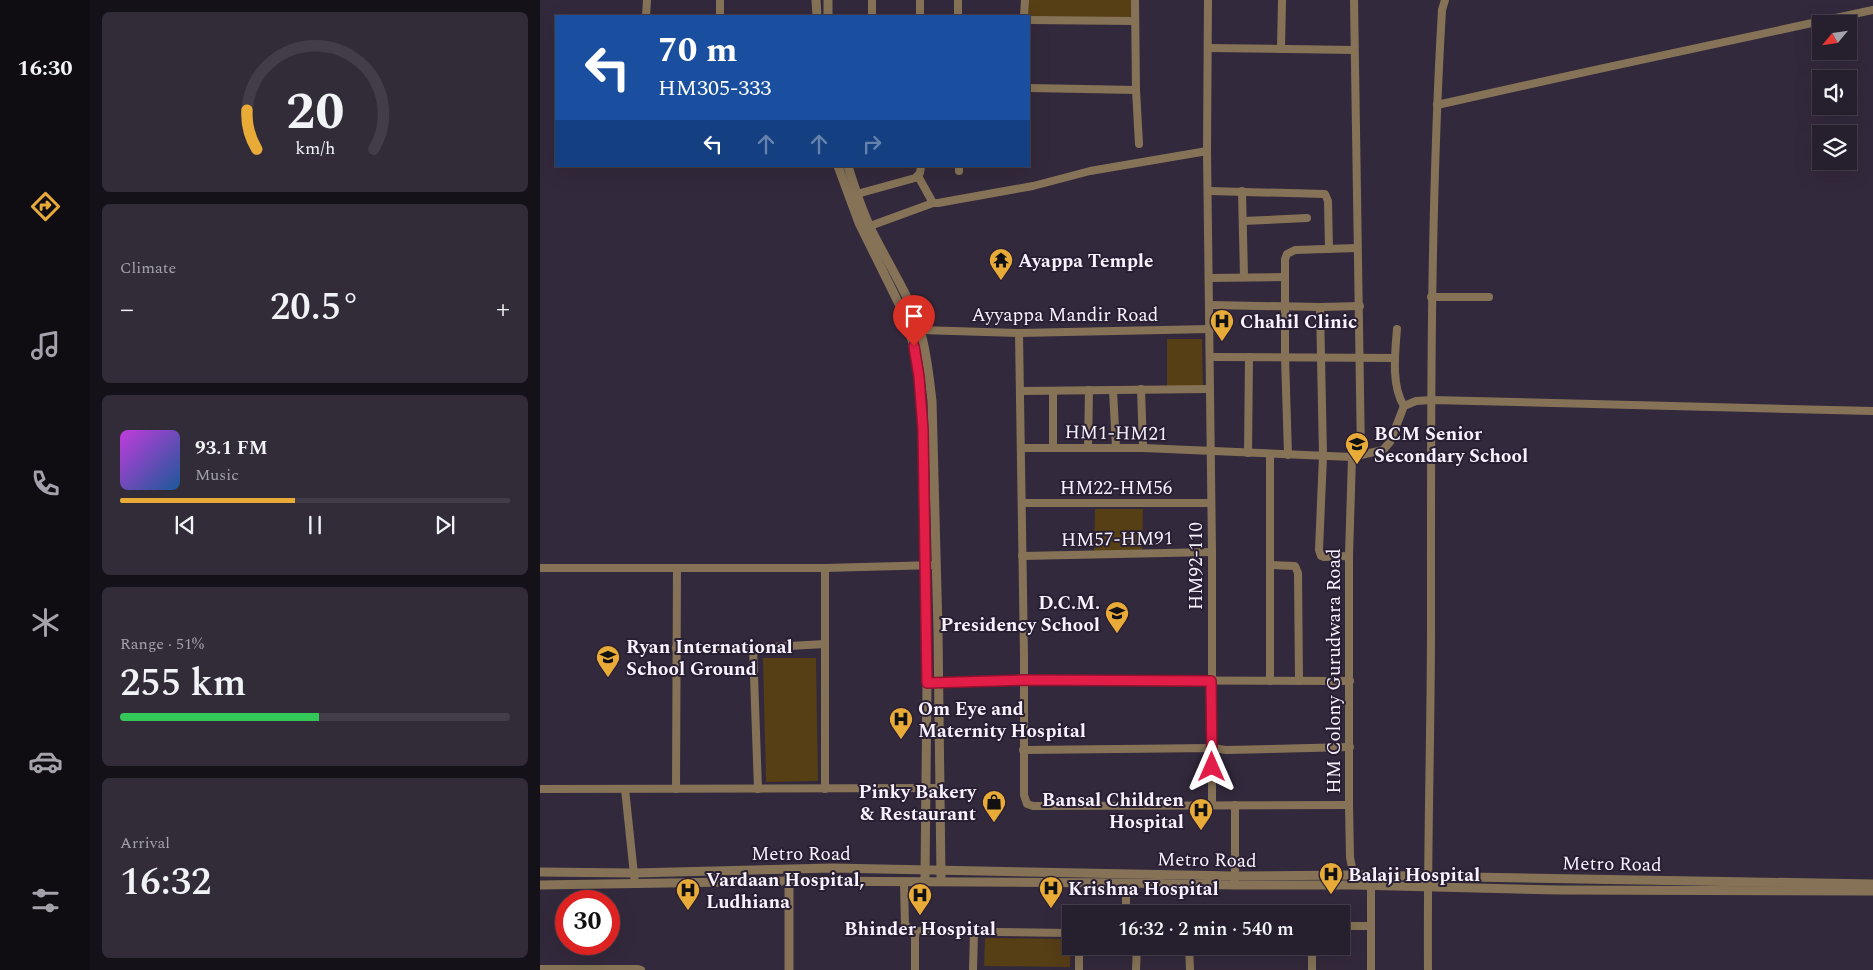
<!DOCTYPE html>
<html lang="en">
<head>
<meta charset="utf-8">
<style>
  :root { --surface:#261f2d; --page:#322c39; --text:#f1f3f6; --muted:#a4a2aa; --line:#423d49; --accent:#e9ab38 }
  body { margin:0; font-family:Spectral,serif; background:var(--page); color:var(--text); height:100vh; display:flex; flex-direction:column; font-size:19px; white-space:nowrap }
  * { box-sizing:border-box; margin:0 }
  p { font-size:16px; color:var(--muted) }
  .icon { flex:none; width:28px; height:28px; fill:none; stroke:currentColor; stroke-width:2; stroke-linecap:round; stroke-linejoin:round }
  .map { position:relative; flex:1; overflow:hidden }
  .drawer { display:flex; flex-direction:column; gap:12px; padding:12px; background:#151119; width:450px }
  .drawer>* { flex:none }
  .guide { position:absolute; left:15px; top:15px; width:475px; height:152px; border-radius:0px; box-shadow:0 5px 20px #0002,0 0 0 1px var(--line); background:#1a4fa0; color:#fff; overflow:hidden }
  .needle { width:32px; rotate:241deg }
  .tools { position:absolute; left:1272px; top:15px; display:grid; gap:10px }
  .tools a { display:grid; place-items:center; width:45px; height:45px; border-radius:0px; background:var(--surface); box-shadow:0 5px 20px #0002,0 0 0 1px var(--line); font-size:25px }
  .speed { position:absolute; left:15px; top:890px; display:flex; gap:10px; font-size:25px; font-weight:700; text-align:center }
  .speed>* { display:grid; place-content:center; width:65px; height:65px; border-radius:50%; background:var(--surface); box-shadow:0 5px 20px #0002,0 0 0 1px var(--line); line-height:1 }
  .speed .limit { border:8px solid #d22; background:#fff; color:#111 }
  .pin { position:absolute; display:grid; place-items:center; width:42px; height:42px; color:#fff; margin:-51px -21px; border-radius:50% 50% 50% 0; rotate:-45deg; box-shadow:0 0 5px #0007 }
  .pin .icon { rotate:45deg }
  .me { position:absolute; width:55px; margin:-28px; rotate:0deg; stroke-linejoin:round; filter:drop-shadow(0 0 4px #0008) }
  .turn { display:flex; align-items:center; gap:18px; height:105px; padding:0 20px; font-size:22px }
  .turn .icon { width:65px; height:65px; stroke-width:2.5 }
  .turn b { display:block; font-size:35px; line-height:42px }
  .lanes { display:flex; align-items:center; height:48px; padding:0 20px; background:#0003; justify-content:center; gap:25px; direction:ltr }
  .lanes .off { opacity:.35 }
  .big { font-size:38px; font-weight:600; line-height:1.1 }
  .drawer .card { flex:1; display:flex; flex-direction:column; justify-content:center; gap:8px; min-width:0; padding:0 18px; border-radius:8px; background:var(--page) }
  .drawer .dial { align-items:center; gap:0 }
  .dial svg { height:130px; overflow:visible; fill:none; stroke:var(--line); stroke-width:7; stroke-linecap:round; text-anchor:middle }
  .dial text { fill:var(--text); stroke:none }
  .song { display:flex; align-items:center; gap:15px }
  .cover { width:60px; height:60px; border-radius:8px; background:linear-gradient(135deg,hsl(290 70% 55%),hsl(210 70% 35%)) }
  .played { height:5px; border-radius:2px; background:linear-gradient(90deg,var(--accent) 45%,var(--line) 45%) }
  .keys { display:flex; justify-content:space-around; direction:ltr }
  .heat { display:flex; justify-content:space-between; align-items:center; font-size:28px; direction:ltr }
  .charge { height:8px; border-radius:4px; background:linear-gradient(90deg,#34c759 51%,var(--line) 0) }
  .trip { position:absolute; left:522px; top:905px; width:288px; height:50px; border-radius:0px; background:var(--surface); box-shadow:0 5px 20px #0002,0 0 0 1px var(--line); font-weight:600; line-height:50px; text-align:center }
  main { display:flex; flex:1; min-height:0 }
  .dock { display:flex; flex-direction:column; width:90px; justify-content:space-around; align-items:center; background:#0f0c12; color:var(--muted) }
  .dock .icon { width:35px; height:35px }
  .dock .selected { color:var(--accent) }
  .dock b { font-size:22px; color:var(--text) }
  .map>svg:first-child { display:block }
  .green { fill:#563e15 }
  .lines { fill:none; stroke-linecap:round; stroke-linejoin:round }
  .minor { stroke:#867357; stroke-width:8 }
  .tertiary { stroke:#867357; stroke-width:9 }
  .route-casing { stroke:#92132f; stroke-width:12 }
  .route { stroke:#e11d48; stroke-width:9 }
  .labels { text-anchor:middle; stroke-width:4; stroke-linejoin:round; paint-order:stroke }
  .poi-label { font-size:19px; font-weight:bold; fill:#f8f2ff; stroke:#291f32; text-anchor:start }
  .street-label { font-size:19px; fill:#f8f2ff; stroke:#291f32 }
</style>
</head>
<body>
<main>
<nav class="dock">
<b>16:30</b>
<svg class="icon selected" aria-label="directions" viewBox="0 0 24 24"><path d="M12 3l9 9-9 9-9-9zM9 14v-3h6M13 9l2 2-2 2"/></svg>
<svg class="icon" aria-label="music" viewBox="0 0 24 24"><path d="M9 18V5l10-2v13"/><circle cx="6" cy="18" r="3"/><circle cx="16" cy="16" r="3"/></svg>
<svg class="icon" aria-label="phone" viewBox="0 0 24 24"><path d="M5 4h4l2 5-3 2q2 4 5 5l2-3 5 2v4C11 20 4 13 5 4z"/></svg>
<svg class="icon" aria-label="climate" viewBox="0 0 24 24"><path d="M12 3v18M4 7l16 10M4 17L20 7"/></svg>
<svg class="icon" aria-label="car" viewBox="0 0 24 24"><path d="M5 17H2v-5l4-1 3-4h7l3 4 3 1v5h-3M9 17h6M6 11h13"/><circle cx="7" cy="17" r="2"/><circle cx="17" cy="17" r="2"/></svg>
<svg class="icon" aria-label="filters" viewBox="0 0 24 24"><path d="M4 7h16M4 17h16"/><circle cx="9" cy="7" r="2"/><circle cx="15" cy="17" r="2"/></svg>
</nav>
<section class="drawer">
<div class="card dial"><svg viewBox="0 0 100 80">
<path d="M14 69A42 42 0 1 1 86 69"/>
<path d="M14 69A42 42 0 0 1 8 45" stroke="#e9ab38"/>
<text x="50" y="56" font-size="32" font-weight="700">20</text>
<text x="50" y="72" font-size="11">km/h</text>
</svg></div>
<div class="card"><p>Climate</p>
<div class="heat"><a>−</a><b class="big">20.5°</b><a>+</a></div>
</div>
<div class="card">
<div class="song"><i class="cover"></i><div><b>93.1 FM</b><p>Music</p></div></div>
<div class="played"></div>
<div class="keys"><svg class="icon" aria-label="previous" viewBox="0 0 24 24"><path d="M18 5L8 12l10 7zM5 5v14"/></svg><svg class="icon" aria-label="pause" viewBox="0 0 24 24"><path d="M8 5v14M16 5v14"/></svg><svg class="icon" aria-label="next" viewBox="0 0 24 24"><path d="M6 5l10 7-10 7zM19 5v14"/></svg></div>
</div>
<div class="card"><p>Range · 51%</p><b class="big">255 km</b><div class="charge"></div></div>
<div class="card"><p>Arrival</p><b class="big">16:32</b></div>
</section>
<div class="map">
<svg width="1333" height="970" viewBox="0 0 1333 970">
  <rect width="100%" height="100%" fill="#33293c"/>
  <g class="green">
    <path d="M488,0H592V18L489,17L487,16Z"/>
    <path d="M627,339H662L663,389L627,390Z"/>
    <path d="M555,509H603L602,551H554Z"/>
    <path d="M223,658H276L278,781L226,782Z"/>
    <path d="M445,938L531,939L530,967L444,966Z"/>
  </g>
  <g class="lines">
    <g class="minor">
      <path d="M332,0V16"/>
      <path d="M380,0V16"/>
      <path d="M595,0L596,90L599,144"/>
      <path d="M668,0L667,151L672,552V804"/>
      <path d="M814,0L821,455"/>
      <path d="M106,16L107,0"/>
      <path d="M180,16V0"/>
      <path d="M418,16V0"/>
      <path d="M484,16L485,0"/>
      <path d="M489,20L595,21"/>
      <path d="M669,48L814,50"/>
      <path d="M741,49L742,0"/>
      <path d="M489,88L596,90"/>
      <path d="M897,105C1042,72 1188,41 1333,10"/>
      <path d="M419,166V171"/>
      <path d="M378,176L393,203H398L493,186L550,171L667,151"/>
      <path d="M669,191L785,194L788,201L789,249"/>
      <path d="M702,191L704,277"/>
      <path d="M317,194L375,178L380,173L381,166"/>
      <path d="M703,221L767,218"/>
      <path d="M330,226L393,203"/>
      <path d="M669,278L745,277"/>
      <path d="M891,297H949"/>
      <path d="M670,305L780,307L820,306"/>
      <path d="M780,307L783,456L779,550L781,556L784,557L809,556"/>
      <path d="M857,329C855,353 851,386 864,406"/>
      <path d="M380,330L479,333L670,329"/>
      <path d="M479,333L484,656V795L487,804L493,806L809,805"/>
      <path d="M670,357L855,358"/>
      <path d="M601,389L603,448"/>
      <path d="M573,390L576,448"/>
      <path d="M481,391L670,389"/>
      <path d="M481,448H603L812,457L843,450L850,442L864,406L876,401L892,400L1333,411"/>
      <path d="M513,448V391"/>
      <path d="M548,448L549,390"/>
      <path d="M708,453L709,357"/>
      <path d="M730,454V681"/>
      <path d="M748,455L745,356V259L747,254L755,250L817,248"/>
      <path d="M812,457L809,556V805L810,857L814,879"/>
      <path d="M482,503H670"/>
      <path d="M482,556L672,552"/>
      <path d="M730,565L755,566L758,573L759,681"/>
      <path d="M0,568H285L396,565"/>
      <path d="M285,568V789"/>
      <path d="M136,648H213L285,644"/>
      <path d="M213,648L218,789"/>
      <path d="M387,683L484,680L810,681"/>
      <path d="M483,750L672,748L686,750L810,747"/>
      <path d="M0,789L400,788"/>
      <path d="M85,789L95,884"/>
      <path d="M136,789L137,568"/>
      <path d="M364,882L365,926L378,931"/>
      <path d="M586,883V914"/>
      <path d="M695,885V805"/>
      <path d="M801,926H831"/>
      <path d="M649,946L650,970"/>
      <path d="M772,946V970"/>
      <path d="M0,969H98L101,970"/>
      <path d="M375,970V936L378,931L531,933"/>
      <path d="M433,970L434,932"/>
      <path d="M539,970V946"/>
      <path d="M596,970L597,946"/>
      <path d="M831,970V885"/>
      <path d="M888,970C887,854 891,738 891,623C891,418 890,214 902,10L905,0"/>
    </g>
    <g class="tertiary">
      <path d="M276,0L277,16"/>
      <path d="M288,0V16"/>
      <path d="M298,166L319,223L362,310L374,346L379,377L383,430L387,683L385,877"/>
      <path d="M308,166C316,192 324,217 337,241C352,270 370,298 380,330C387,352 389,377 392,401L398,631L401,877"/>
      <path d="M0,872L94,873L292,868L695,876L814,875L1333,884"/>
      <path d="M249,875V970"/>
      <path d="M0,885L248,881L586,883L695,885H814L1019,890L1333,891"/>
    </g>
  </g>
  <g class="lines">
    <g class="route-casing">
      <path id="route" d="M374,346L379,377L383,430L387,683L484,680L671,681L672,767"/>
    </g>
    <use href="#route" class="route"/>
  </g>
  <defs>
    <g id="temple-pin" transform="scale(1.25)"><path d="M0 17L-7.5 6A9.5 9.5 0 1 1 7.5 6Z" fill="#e9ab38" stroke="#291f32"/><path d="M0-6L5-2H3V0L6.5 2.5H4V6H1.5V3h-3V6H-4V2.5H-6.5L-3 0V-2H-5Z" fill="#111"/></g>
    <g id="hospital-pin" transform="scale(1.25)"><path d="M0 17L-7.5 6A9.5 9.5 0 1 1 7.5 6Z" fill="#e9ab38" stroke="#291f32"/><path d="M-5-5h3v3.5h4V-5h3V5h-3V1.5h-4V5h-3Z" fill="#111"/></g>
    <g id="school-pin" transform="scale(1.25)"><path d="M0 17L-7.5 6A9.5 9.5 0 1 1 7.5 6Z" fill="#e9ab38" stroke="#291f32"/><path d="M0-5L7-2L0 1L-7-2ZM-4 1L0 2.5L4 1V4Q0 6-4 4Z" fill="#111"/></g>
    <g id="shop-pin" transform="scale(1.25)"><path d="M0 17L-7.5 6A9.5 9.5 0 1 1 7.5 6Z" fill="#e9ab38" stroke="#291f32"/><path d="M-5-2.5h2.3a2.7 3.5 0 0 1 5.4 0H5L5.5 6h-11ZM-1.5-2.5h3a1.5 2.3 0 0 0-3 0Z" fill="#111"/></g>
  </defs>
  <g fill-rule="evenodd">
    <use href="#temple-pin" x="461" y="260"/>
    <use href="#hospital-pin" x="682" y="321"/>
    <use href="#school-pin" x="817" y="444"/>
    <use href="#school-pin" x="577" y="613"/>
    <use href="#school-pin" x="68" y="657"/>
    <use href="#hospital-pin" x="361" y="719"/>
    <use href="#shop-pin" x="454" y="802"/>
    <use href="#hospital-pin" x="661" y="810"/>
    <use href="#hospital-pin" x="791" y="874"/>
    <use href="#hospital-pin" x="511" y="888"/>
    <use href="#hospital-pin" x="148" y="890"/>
    <use href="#hospital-pin" x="380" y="895"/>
  </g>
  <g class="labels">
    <g class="poi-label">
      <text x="478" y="267">Ayappa Temple</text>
      <text x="700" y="328">Chahil Clinic</text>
      <text x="834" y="440">BCM Senior<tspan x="834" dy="22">Secondary School</tspan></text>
      <text x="560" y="609" text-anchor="end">D.C.M.<tspan x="560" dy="22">Presidency School</tspan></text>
      <text x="86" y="653">Ryan International<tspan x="86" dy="22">School Ground</tspan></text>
      <text x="378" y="715">Om Eye and<tspan x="378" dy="22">Maternity Hospital</tspan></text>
      <text x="436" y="798" text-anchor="end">Pinky Bakery<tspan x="436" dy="22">&amp; Restaurant</tspan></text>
      <text x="644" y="806" text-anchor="end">Bansal Children<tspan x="644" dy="22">Hospital</tspan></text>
      <text x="808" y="881">Balaji Hospital</text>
      <text x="166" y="886">Vardaan Hospital,<tspan x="166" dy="22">Ludhiana</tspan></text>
      <text x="528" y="895">Krishna Hospital</text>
      <text x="380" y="935" text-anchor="middle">Bhinder Hospital</text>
    </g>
    <g class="street-label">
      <text x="525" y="321">Ayyappa Mandir Road</text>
      <text transform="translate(576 432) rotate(1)" y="7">HM1-HM21</text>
      <text x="576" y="494">HM22-HM56</text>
      <text transform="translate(577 538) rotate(-1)" y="7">HM57-HM91</text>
      <text transform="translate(655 566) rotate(-90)" y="7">HM92-110</text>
      <text transform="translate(793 671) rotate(-90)" y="7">HM Colony Gurudwara Road</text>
      <text x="261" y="860">Metro Road</text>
      <text transform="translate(667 859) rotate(1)" y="7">Metro Road</text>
      <text transform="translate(1072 863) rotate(1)" y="7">Metro Road</text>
    </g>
  </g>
</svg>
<div class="tools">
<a><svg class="needle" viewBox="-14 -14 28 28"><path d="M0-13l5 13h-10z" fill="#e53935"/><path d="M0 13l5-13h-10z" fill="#a4a2aa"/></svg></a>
<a><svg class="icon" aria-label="sound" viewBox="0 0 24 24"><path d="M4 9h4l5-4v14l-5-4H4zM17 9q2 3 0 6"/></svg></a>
<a><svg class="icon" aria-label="layers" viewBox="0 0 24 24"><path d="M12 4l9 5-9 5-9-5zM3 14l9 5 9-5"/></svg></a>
</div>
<div class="speed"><div class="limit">30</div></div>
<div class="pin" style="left:374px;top:346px;background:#d93025"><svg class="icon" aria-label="arrive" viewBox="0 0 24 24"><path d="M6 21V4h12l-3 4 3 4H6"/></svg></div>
<svg class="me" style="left:672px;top:767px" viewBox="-20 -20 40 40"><path d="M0-17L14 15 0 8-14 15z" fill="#e11d48" stroke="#fff" stroke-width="4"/></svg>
<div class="trip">16:32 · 2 min · 540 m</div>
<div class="guide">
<div class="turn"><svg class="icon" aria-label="left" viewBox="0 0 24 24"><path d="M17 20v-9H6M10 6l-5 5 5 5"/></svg><div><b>70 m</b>HM305-333</div></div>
<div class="lanes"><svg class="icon" aria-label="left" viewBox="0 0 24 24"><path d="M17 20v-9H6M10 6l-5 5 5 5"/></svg><svg class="icon off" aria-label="ahead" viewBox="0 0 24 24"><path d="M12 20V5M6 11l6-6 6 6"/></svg><svg class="icon off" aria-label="ahead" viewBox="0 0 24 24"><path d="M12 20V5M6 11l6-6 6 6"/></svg><svg class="icon off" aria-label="right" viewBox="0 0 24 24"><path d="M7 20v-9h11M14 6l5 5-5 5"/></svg></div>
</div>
</div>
</main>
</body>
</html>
